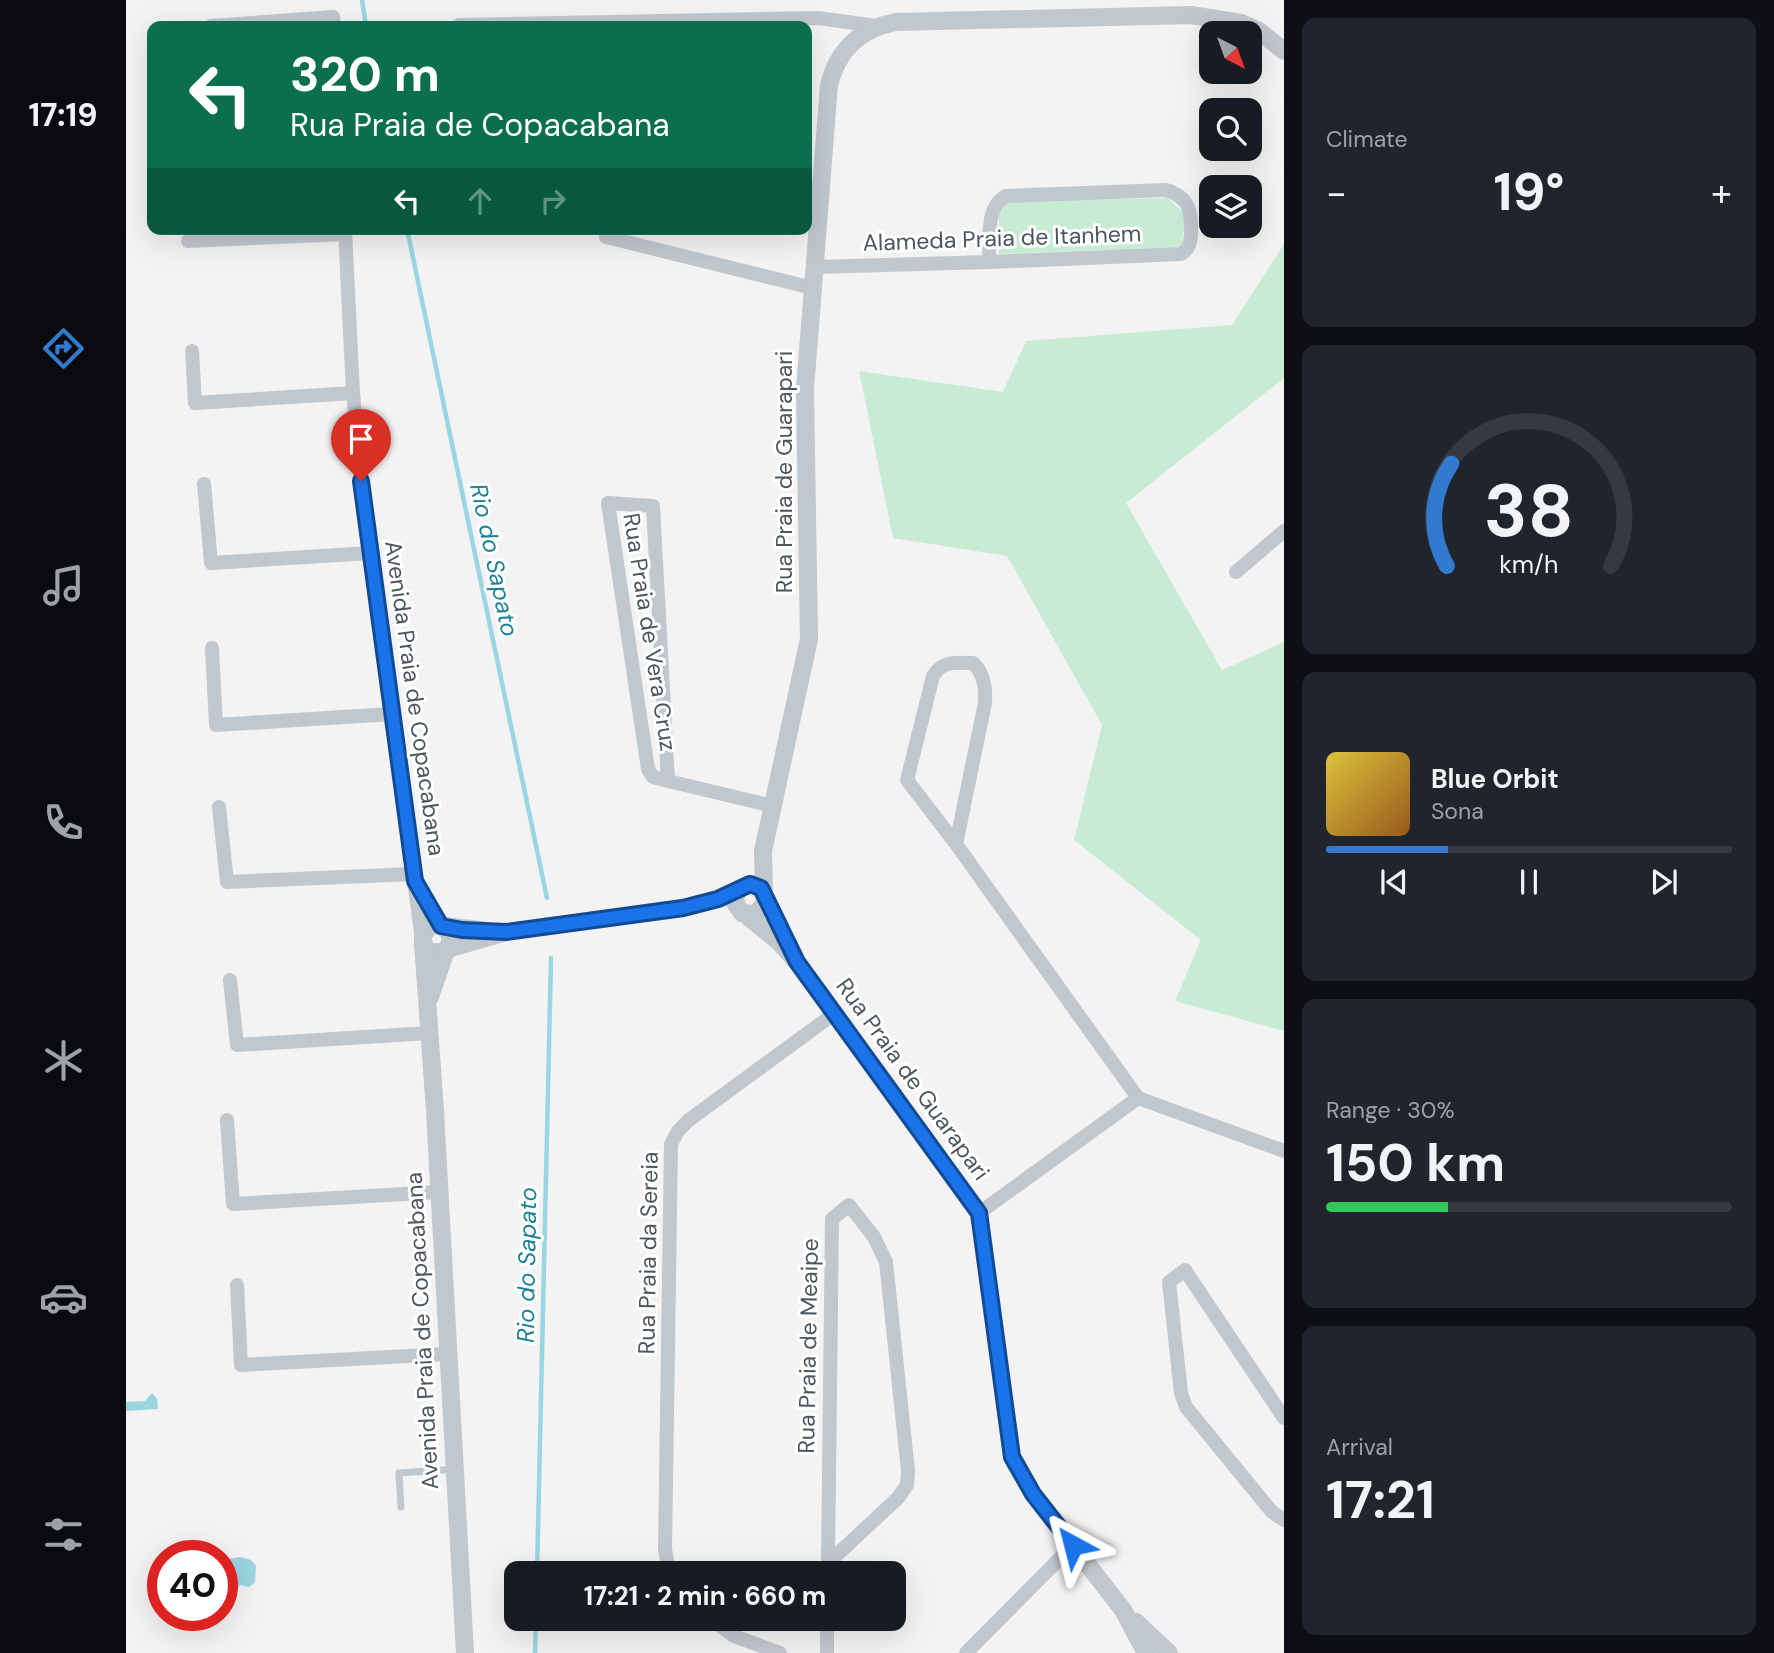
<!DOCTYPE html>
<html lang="en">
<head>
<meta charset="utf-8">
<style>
  :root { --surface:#171b24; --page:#20242c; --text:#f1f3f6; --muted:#9ea1a6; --line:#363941; --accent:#327acf }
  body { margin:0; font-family:"DM Sans",sans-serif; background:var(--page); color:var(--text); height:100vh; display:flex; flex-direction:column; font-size:26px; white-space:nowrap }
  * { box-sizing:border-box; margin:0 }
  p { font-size:23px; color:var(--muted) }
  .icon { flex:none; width:38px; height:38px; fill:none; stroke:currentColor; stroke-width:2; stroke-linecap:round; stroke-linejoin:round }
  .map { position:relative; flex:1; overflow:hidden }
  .panel { display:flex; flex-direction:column; gap:18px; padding:18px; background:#0d0f14; width:490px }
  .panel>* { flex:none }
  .hud { position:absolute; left:21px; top:21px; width:665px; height:214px; border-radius:14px; box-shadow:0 7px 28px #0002; background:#0b6e4f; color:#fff; overflow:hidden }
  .needle { width:46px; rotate:139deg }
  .tools { position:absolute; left:1073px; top:21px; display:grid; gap:14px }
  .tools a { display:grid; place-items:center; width:63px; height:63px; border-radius:14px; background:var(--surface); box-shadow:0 7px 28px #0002; font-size:35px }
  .speed { position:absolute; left:21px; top:1540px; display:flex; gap:14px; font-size:35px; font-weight:700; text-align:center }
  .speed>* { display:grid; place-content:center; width:91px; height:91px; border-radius:50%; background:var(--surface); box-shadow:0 7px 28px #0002; line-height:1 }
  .speed .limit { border:10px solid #d22; background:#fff; color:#111 }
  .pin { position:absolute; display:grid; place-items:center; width:60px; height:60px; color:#fff; margin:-72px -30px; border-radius:50% 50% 50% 0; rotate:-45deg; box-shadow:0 0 7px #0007 }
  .pin .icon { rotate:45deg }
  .me { position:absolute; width:77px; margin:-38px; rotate:322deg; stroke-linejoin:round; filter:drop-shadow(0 0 5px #0008) }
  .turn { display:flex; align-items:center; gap:24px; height:147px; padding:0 28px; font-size:32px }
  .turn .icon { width:91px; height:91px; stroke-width:2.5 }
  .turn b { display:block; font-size:49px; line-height:60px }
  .lanes { display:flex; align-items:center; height:66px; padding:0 28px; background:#0003; justify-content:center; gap:35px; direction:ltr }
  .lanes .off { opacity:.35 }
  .big { font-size:52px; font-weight:700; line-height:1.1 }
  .panel .card { flex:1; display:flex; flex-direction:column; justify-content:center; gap:10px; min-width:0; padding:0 24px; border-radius:14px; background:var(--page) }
  .panel .dial { align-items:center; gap:0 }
  .dial svg { height:182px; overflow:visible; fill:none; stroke:var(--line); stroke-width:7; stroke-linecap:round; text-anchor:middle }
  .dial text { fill:var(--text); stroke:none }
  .song { display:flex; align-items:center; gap:21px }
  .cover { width:84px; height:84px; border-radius:10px; background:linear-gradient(135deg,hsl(50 70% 55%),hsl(30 70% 35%)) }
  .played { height:7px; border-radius:4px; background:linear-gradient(90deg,var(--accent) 30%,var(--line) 30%) }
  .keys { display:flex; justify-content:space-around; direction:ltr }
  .heat { display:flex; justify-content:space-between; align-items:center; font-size:38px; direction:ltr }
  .charge { height:10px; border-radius:5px; background:linear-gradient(90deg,#34c759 30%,var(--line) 0) }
  .trip { position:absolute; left:378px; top:1561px; width:402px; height:70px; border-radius:14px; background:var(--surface); box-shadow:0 7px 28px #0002; font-weight:700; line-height:70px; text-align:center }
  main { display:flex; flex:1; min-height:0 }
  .menu { display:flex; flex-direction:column; width:126px; justify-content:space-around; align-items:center; background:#090b0e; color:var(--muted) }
  .menu .icon { width:49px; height:49px }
  .menu .selected { color:var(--accent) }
  .menu b { font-size:32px; color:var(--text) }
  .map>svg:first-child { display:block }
  .green { fill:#c8ebd4 }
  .water { fill:#9ad5e2 }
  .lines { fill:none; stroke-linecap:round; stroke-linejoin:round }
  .stream { stroke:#9ad5e2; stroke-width:4.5 }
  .service { stroke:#c0c7cd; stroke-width:7 }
  .minor { stroke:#c0c7cd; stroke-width:14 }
  .tertiary { stroke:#c0c7cd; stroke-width:18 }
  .route-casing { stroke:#114b97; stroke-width:18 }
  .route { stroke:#1a73e8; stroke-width:12 }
  .labels { text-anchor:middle; stroke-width:6; stroke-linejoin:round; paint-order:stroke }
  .street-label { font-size:23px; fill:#4c565d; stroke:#fff }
  .water-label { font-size:24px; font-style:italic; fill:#1e8096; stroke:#fff }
</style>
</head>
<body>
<main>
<nav class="menu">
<b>17:19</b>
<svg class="icon selected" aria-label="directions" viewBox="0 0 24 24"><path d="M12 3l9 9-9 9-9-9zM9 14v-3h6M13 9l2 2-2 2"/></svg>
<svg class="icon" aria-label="music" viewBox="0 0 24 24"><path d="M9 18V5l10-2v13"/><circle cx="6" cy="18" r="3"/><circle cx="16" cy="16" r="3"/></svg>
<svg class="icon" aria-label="phone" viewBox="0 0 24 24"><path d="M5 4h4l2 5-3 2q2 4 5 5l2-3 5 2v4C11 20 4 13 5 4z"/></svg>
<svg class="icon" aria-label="climate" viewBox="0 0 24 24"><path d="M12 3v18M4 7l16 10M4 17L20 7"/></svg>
<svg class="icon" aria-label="car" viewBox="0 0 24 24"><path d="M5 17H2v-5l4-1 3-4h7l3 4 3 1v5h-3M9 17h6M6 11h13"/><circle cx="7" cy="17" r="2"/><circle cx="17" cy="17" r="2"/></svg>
<svg class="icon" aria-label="filters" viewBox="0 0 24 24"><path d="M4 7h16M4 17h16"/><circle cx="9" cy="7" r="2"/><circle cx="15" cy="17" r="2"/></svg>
</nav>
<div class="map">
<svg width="1158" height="1653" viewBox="0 0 1158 1653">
  <rect width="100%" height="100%" fill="#f4f3f3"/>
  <g class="green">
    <path d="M1042,198L1059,215L1056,247L873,254V216L879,205L890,201Z"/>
    <path d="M1158,244V378L1000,503L1096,670L1158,642V1031L1049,1001L1075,940L948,840L976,725L881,556L767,538L733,371L877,392L900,341L1106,325Z"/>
  </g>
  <g class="water">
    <path d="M26,1393L31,1399L32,1409L0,1411V1402L19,1401Z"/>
    <path d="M115,1557L125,1560L130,1566L129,1582L123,1587L114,1585C109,1593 106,1598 96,1596V1562L102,1559Z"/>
  </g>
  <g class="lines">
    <g class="stream">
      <path d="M236,0L240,26"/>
      <path d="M281,229L421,898"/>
      <path d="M411,1573L425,958"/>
      <path d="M409,1653L410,1619"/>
    </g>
    <path class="service" d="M275,1507L273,1473L329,1469"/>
    <g class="minor">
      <path d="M333,25L692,18L750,26"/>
      <path d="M85,26L207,17L208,26"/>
      <path d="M219,229L227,393L237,501L296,940"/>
      <path d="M480,229V237L687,288"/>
      <path d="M62,241L219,234"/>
      <path d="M689,267L863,262L1055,254C1063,249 1064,244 1065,235C1066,213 1064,197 1040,190L880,196C859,207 864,241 863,262"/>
      <path d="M66,351L69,403L227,393"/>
      <path d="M78,484L85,563L244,553"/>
      <path d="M1110,572L1158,531"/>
      <path d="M86,648L90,725L266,714"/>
      <path d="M542,781L527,777L522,769L482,503L527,506L542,781L647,806"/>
      <path d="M93,807L101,882L288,874"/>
      <path d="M830,844L781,780L807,676C817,660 830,663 847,663C858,673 860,689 859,703L830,844L1012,1098"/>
      <path d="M295,891L315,926"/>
      <path d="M104,980L111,1045L303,1033"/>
      <path d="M101,1120L107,1204L313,1192"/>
      <path d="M853,1213L1012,1098L1158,1151"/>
      <path d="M111,1285L115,1365L321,1354"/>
      <path d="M1158,1418L1059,1270L1043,1282L1055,1393L1060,1407L1146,1512L1158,1520"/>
      <path d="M543,1573L539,1549L545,1144L552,1131L563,1120L709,1013"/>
      <path d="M702,1573V1563L706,1219L723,1205L748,1237L760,1262L782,1471L781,1485L772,1498L702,1563"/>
      <path d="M585,1619L608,1636L654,1653"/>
      <path d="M701,1653V1619"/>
      <path d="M840,1653L947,1545"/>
    </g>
    <g class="tertiary">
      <path d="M638,893L637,851L683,639L679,389L703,85C712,49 734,29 770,22L1065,15L1115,23L1133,31L1158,51"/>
      <path d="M639,896L663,946"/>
      <path d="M619,914L653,942L671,962L853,1213L886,1456L907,1494L997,1610L1020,1653"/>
      <path d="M317,926L324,934V945L316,953L302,951L297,943V935L304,926L310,925L362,931"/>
      <path d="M297,943L309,1111L339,1653"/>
      <path d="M321,949L380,932L557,908L592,899L624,884C636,886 641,895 637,906L629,914L616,913L609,903L611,891"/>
      <path d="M304,997L320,950"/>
      <path d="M1010,1622L1043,1653"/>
    </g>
  </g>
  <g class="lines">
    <g class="route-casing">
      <path id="route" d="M235,481L289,881L315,926L336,930L380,932L557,908L592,899L624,884L635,888L671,962L853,1213L886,1457L907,1494L947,1545"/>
    </g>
    <use href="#route" class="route"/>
  </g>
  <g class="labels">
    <g class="street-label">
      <text transform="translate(876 238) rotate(-2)" y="8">Alameda Praia de Itanhem</text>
      <text transform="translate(658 472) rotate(-90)" y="8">Rua Praia de Guarapari</text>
      <text transform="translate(524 632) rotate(81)" y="8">Rua Praia de Vera Cruz</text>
      <text transform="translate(289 698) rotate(82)" y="8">Avenida Praia de Copacabana</text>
      <text transform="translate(787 1079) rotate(54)" y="8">Rua Praia de Guarapari</text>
      <text transform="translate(522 1253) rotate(-89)" y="8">Rua Praia da Sereia</text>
      <text transform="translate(296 1331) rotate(-93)" y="8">Avenida Praia de Copacabana</text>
      <text transform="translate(682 1346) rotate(-89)" y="8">Rua Praia de Meaipe</text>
    </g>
    <g class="water-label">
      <text transform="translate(368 560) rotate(78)" y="8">Rio do Sapato</text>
      <text transform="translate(401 1265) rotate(-89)" y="8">Rio do Sapato</text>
    </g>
  </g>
</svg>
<div class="tools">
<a><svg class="needle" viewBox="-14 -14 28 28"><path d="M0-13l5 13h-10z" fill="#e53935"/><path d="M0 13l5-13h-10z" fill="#9ea1a6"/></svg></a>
<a><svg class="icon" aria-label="search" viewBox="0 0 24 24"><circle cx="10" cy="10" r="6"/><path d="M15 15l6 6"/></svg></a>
<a><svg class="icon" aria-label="layers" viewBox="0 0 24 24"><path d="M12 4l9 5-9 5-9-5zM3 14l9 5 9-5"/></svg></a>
</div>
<div class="speed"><div class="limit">40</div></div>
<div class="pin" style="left:235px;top:481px;background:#d93025"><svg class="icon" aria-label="arrive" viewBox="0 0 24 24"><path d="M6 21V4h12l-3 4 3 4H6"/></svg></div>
<svg class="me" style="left:947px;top:1545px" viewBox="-20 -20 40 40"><path d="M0-17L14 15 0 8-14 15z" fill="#1a73e8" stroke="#fff" stroke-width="4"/></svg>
<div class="trip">17:21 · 2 min · 660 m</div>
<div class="hud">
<div class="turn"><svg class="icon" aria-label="left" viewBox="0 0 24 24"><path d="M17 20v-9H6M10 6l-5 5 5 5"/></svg><div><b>320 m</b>Rua Praia de Copacabana</div></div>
<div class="lanes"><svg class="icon" aria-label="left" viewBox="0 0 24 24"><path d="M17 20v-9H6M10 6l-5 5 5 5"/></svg><svg class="icon off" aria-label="ahead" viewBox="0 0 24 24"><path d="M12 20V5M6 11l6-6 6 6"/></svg><svg class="icon off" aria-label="right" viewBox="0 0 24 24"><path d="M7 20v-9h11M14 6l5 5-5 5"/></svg></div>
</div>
</div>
<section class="panel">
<div class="card"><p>Climate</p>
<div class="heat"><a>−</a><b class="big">19°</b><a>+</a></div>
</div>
<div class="card dial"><svg viewBox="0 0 100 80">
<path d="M14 69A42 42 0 1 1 86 69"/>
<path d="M14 69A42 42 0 0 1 16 24" stroke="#327acf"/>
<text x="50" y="56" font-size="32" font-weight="700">38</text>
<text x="50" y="72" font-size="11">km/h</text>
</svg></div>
<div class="card">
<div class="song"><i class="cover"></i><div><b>Blue Orbit</b><p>Sona</p></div></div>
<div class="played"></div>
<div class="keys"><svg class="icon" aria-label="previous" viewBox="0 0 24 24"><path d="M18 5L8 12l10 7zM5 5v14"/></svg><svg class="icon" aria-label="pause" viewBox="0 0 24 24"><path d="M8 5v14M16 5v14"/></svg><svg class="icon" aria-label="next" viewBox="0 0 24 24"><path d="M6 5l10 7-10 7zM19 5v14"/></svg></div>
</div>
<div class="card"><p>Range · 30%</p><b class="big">150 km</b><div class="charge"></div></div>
<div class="card"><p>Arrival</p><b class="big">17:21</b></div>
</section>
</main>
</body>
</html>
